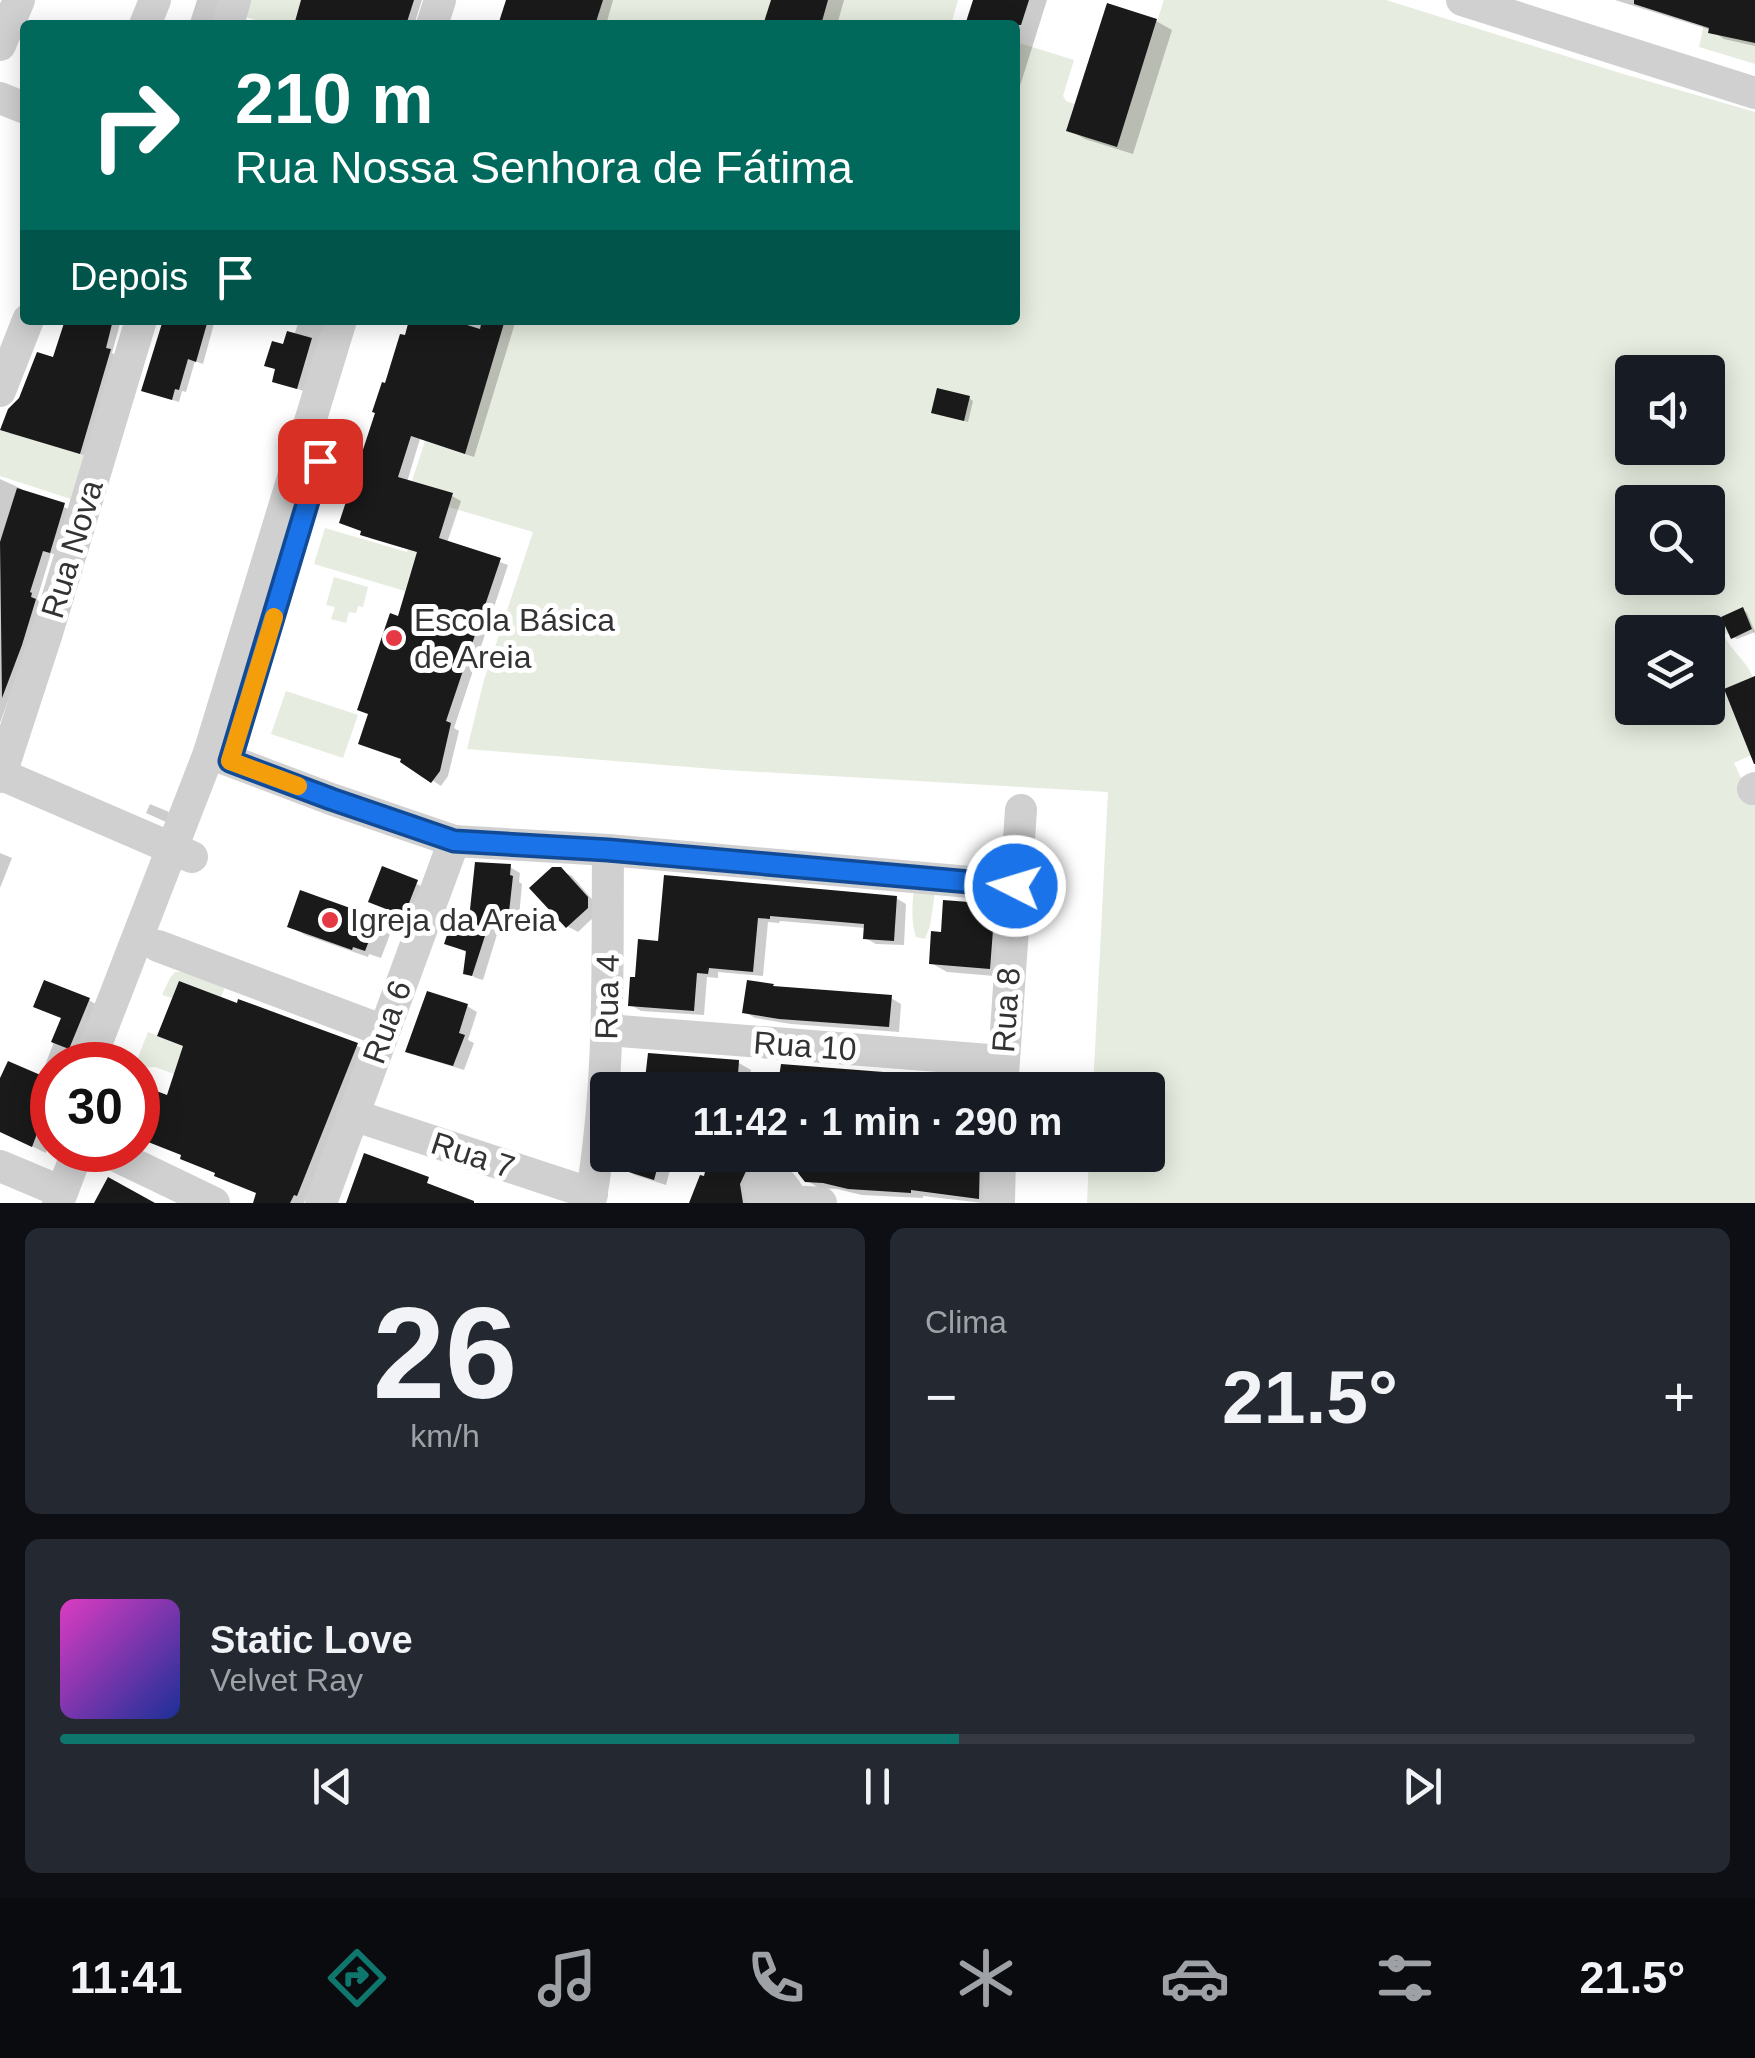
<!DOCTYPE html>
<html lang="pt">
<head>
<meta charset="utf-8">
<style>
  :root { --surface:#171b24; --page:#242831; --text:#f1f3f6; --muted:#9ea1a6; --line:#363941; --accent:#0f766e }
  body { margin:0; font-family:Helvetica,sans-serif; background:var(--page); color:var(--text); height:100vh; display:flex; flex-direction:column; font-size:38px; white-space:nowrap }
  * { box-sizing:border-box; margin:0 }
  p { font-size:32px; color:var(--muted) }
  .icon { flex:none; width:55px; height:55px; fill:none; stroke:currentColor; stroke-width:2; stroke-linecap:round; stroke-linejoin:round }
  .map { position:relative; height:1203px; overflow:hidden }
  .panel { display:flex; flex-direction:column; gap:25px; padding:25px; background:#0d0f14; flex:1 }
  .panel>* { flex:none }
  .hud { position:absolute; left:20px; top:20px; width:1000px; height:305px; border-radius:10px; box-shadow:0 5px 25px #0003; background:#00695c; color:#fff; overflow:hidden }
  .buttons { position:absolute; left:1615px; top:355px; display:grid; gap:20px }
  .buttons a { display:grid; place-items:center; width:110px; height:110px; border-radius:10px; background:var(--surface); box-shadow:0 5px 25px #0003; font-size:50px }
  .speed { position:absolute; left:30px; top:1042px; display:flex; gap:20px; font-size:50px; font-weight:700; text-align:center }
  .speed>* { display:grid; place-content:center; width:130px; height:130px; border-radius:50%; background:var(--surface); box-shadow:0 5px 25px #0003; line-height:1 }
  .speed .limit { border:15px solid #d22; background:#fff; color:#111 }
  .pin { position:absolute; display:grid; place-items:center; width:85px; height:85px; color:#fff; margin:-42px; border-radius:20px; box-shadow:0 5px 15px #0006 }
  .me { position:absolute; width:110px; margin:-55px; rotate:275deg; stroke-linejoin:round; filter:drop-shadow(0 0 8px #0008) }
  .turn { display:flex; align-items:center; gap:35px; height:210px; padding:0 50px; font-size:45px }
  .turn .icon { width:130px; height:130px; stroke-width:2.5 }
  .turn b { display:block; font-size:70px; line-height:85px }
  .then { display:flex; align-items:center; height:95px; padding:0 50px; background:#0003; gap:20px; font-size:38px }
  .big { font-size:75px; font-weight:800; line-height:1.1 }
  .panel .card { flex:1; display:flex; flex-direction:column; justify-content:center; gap:15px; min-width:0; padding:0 35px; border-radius:15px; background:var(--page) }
  .panel .dial { align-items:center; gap:0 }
  .dial b { font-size:130px; line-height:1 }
  .song { display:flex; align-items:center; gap:30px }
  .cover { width:120px; height:120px; border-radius:15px; background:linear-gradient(135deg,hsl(310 70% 55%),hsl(230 70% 35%)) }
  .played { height:10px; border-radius:5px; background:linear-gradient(90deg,var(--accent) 55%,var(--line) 55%) }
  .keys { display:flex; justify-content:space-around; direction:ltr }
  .heat { display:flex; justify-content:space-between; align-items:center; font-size:55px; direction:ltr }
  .panel .tiles { flex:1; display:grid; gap:25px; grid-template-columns:1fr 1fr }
  .card:last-child { grid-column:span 2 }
  .trip { position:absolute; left:590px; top:1072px; width:575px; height:100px; border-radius:10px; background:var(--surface); box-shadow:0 5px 25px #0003; font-weight:800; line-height:100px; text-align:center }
  .tabs { display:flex; height:160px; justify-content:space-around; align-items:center; background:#090b0e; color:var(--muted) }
  .tabs .icon { width:70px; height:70px }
  .tabs .selected { color:var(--accent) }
  .tabs b { font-size:45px; color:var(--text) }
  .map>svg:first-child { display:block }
  .green { fill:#e6ecdf; fill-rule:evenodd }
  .shadow { fill:#0003 }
  .building { fill:#1a1a1a }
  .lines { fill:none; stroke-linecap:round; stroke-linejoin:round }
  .minor { stroke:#d0d0d0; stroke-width:32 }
  .route-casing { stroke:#114b97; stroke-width:25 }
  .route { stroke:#1a73e8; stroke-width:18 }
  .slow { stroke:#f59e0b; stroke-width:18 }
  .poi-dot { fill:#e63946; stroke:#fff; stroke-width:4 }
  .labels { text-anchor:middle; stroke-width:10; stroke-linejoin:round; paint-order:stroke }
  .street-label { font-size:32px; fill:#333; stroke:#fff }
  .poi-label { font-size:32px; fill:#333; stroke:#fff; text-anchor:start }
</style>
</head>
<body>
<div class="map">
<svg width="1755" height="1203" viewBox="0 0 1755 1203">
  <rect width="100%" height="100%" fill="#fff"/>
  <g class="green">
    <path d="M243,0H301L294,25H273L239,15Z"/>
    <path d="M603,0H771L763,25H595Z"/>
    <path d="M828,0H958L951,25H821Z"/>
    <path d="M1164,0H1386L1620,73L1755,112V636L1743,608L1728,633L1724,635C1732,652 1745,659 1753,677L1724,690L1744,739L1755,753L1734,763L1752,801L1755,803V1203H1087L1089,1155H1148V1090H1093L1108,792L726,770L467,749L484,680L533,532L449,507L453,493L412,481L425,441L465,453L505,320H1015L1016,42L1074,60L1063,96L1066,101L1074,104L1066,131L1116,147ZM1632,372H1708V448H1632ZM1632,502H1708V578H1632ZM1632,632H1708V708H1632Z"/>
    <path d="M1709,0H1715L1708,33L1755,43V64L1699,47Z"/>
    <path d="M0,430L84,455L71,499L0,476Z"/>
    <path d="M325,528L407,552L413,537L419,547L405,591L314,564Z"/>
    <path d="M334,577L368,587L363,607L358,606L356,613L349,612L346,623L331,619L335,607L326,605Z"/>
    <path d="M286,691L358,715L343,758L271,734Z"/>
    <path d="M914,889L935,892L930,926L925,939L916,937C911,921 912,906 914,889Z"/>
    <path d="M175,972H184L225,987L221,997L179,981L172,998L162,995L170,978Z"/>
    <path d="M148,1032L198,1052L174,1074L155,1067L138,1068V1065H135Z"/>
  </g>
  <g class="shadow">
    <path d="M197,0H222L215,25H189Z"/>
    <path d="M304,0H422L414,25H296Z"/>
    <path d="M507,0H613L606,25H499Z"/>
    <path d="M773,0H844L837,25H766Z"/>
    <path d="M976,0H1047L1015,102V25H968Z"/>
    <path d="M1615,0H1755V46L1724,39L1711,30Z"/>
    <path d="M1108,6L1156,21L1172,30L1133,154L1085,139L1069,130Z"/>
    <path d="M68,320H121L112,353L117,356L87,456L9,433L55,360Z"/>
    <path d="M166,320H215L203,364L195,361L186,392L182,391L179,402L150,393Z"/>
    <path d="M299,320H325L304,391L281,384L277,370L267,365L294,336Z"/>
    <path d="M412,320H516L474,457L420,439L407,482L452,496L461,501L447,543L508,565L454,728L459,731L448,776L441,786L403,761L399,619L420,553L372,539L363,534L364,531L342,522L387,387Z"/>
    <path d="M969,398L973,401L968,422L938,414Z"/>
    <path d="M0,479L22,489L21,492L72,510L58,556L51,553L37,599L43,606L0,723Z"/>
    <path d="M1743,610L1747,613L1755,632L1737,639L1733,637Z"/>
    <path d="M150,804L169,812L166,822L146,813Z"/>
    <path d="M0,853L12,858L0,888Z"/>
    <path d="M510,867L520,873L519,882L522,884L519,917L503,915L483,980L476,978L466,972L468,953L447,943L471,922Z"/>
    <path d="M383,869L421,886L409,917L375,903Z"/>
    <path d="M560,870L572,876L597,905V914L578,932L567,926Z"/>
    <path d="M667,878L896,898L906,904L904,945L876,944L865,938L866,928L780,921L779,923L768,922L763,976L718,972V978L707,977L704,1015L641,1011L631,1005L638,979L661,944Z"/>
    <path d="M994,907L1010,916L1006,977L947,972L931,963L943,934Z"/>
    <path d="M376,920L392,929L381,958L369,954L368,957L305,935L290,926Z"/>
    <path d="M779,989L891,998L901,1004L899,1032L791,1024L755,1018L745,1012Z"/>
    <path d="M89,1000L102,1008L80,1065H52V1136L46,1153L0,1131V1084L40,1078L63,1019Z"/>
    <path d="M239,1002L365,1049L304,1203H264L257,1199L259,1193L184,1155L138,1137V1098L141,1088L168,1098Z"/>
    <path d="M467,1006L477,1012L468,1040L474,1043L464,1070L418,1056L408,1050Z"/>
    <path d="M650,1056L739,1063L751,1070L750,1077L781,1080L783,1066L982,1082L994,1090H646Z"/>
    <path d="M627,1155H674L666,1185L635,1175L623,1168Z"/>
    <path d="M712,1155H974L992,1163L983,1203L923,1196V1198L862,1195L837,1189L819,1188L806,1180L801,1170L787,1164L767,1167L753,1203H692L701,1178L706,1179Z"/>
  </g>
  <g class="building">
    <path d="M301,0H414L406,25H294Z"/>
    <path d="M506,0H603L595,25H498Z"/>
    <path d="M771,0H828L821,25H763Z"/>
    <path d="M973,0H1029L1021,25H965Z"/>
    <path d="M1634,0H1755V43L1708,33L1709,28L1634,4Z"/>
    <path d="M1107,3L1157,19L1117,147L1066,131Z"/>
    <path d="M65,320H113L106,348L111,349L80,454L0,430L8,409L19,398L37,352L53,357Z"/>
    <path d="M163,320H208L196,362L188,359L179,390L175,389L172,400L141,391Z"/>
    <path d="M409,320H451L480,329L482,320H505L465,454L411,436L398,477L453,493L439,538L501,558L446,721L451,723L440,771L431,783L400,762L401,759L358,744L368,714L357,710L390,613L398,616L417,552L360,535L361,531L339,523L375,413L372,412L382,382L385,383L400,334L405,335Z"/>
    <path d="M287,331L312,338L297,389L272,382L275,369L264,366L272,341L283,344Z"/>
    <path d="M937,388L970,396L964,421L931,413Z"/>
    <path d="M17,488L65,503L50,553L43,551L30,592L32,593L31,597L36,599L22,645L2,698L0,542Z"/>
    <path d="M1743,607L1752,629L1731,639L1721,617Z"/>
    <path d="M1755,676V764H1754L1724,689Z"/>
    <path d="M475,862L511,864L510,875L513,876L509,912L493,911L472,976L463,974L466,951L444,944L454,914L469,919Z"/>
    <path d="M382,866L418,880L404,916L368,902Z"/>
    <path d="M552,867H561L588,897V908L566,928L529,888Z"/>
    <path d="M664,875L897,896L894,941L863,939L864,924L770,916V919L758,918L753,972L709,968L708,974L697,973L694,1011L628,1006L630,977H635L638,939L658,941Z"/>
    <path d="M300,890L378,918L365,951L353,947L352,950L287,927Z"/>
    <path d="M943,900L995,904L990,969L929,964L931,931L941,932Z"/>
    <path d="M44,980L90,998L69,1049L51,1042L61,1018L33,1007Z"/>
    <path d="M747,980L774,984L773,986L892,995L889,1027L779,1019L742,1013Z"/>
    <path d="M179,981L237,1003L238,999L358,1043L297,1196L294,1195L290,1203H253L256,1193L214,1176L215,1173L180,1159L181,1155L138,1138V1084L167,1095L183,1046L157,1036Z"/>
    <path d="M427,991L468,1004L459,1033L465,1035L453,1066L405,1052Z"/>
    <path d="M648,1053L739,1060L737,1090L644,1088Z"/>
    <path d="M8,1061L52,1080V1094L32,1147L0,1132V1078Z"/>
    <path d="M781,1064L973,1079L972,1090H777Z"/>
    <path d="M364,1153L429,1177L427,1183L474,1201V1203H346Z"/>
    <path d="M617,1155H661L654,1180L616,1168Z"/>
    <path d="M709,1155H750L748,1167L740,1184L743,1203H689L700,1175L704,1176Z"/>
    <path d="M799,1155H980L979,1199L911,1190V1193L848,1189L823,1183L805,1182L798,1173Z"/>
    <path d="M108,1177L155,1203H94Z"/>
  </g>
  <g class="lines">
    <g class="minor">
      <path d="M1462,0L1755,93"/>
      <path d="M145,25L155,0"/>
      <path d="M228,25L235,0"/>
      <path d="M432,25L440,0"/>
      <path d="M0,45L19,0"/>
      <path d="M0,98L25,108"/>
      <path d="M0,391L28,320"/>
      <path d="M209,753L331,799L454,841L608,850L1015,886"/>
      <path d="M0,774L192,857"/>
      <path d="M0,777L47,633L141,320"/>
      <path d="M1753,789L1755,788"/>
      <path d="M158,946L384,1031"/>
      <path d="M607,1030L1002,1061"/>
      <path d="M88,1065L209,753L341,320"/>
      <path d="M1002,1090L1021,810"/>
      <path d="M353,1115L592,1194"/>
      <path d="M104,1150L214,1203"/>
      <path d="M0,1166L62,1192"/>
      <path d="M792,1200C786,1189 779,1176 764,1179L760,1185V1193C776,1203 802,1201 821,1203"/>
      <path d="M58,1203L78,1150"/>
      <path d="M321,1203L454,841"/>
      <path d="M590,1203C611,1086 607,968 608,850"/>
      <path d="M999,1203L1000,1155"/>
    </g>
  </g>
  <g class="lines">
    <g class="route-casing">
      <path id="route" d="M320,461L230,761L331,799L454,841L608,850L1015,886"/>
    </g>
    <use href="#route" class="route"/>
    <path class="slow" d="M274,617L230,761L298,786"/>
  </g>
  <g class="poi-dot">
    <circle cx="394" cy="638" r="10"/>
    <circle cx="330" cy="920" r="10"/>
  </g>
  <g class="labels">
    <g class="street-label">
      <text transform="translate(72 549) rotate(-73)" y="11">Rua Nova</text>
      <text transform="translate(607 997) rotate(-89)" y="11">Rua 4</text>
      <text transform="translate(1006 1010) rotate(-86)" y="11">Rua 8</text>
      <text transform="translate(387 1022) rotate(-70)" y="11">Rua 6</text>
      <text transform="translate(805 1046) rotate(4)" y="11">Rua 10</text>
      <text transform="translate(473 1155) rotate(18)" y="11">Rua 7</text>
    </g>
    <g class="poi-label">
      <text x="414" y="631">Escola Básica<tspan x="414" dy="37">de Areia</tspan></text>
      <text x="350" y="931">Igreja da Areia</text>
    </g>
  </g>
</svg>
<div class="buttons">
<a><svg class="icon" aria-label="sound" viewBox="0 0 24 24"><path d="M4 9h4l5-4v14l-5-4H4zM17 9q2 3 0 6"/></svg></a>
<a><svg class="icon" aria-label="search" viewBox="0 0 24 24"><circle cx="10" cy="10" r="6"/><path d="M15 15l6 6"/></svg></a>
<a><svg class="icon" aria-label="layers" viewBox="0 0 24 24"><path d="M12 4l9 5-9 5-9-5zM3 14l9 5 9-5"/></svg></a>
</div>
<div class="speed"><div class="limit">30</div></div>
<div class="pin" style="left:320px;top:461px;background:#d93025"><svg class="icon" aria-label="arrive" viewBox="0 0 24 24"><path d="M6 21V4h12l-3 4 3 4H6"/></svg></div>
<svg class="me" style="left:1015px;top:886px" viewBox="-20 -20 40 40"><circle r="17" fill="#1a73e8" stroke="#fff" stroke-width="3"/><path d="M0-11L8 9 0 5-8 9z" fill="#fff"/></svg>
<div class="trip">11:42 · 1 min · 290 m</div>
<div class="hud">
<div class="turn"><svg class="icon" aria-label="right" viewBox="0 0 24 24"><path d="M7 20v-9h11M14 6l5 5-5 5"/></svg><div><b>210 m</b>Rua Nossa Senhora de Fátima</div></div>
<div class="then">Depois<svg class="icon" aria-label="arrive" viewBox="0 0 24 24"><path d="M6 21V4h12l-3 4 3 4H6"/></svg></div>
</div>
</div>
<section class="panel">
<div class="tiles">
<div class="card dial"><b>26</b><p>km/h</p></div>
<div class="card"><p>Clima</p>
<div class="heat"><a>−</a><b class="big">21.5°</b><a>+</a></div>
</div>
<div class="card">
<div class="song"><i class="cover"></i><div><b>Static Love</b><p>Velvet Ray</p></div></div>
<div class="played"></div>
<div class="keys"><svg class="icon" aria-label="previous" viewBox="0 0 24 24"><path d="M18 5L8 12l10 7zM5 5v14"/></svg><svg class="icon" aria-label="pause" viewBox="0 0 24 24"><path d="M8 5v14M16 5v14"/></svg><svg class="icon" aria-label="next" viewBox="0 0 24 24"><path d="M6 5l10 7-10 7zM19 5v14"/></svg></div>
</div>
</div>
</section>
<nav class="tabs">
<b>11:41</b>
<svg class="icon selected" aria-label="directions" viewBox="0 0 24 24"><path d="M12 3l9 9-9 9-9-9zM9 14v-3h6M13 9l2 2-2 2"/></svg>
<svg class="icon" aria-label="music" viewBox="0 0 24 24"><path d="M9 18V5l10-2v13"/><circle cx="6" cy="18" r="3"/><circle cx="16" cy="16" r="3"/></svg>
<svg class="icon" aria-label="phone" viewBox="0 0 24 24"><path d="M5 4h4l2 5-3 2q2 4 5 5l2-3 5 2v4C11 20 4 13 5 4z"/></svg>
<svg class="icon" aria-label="climate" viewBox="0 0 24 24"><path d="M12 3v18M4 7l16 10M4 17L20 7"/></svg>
<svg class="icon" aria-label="car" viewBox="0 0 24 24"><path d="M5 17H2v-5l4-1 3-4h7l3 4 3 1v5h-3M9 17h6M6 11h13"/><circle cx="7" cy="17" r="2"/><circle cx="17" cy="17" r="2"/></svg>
<svg class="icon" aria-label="filters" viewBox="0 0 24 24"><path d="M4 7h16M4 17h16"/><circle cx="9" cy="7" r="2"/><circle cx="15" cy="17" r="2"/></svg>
<b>21.5°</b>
</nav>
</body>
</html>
